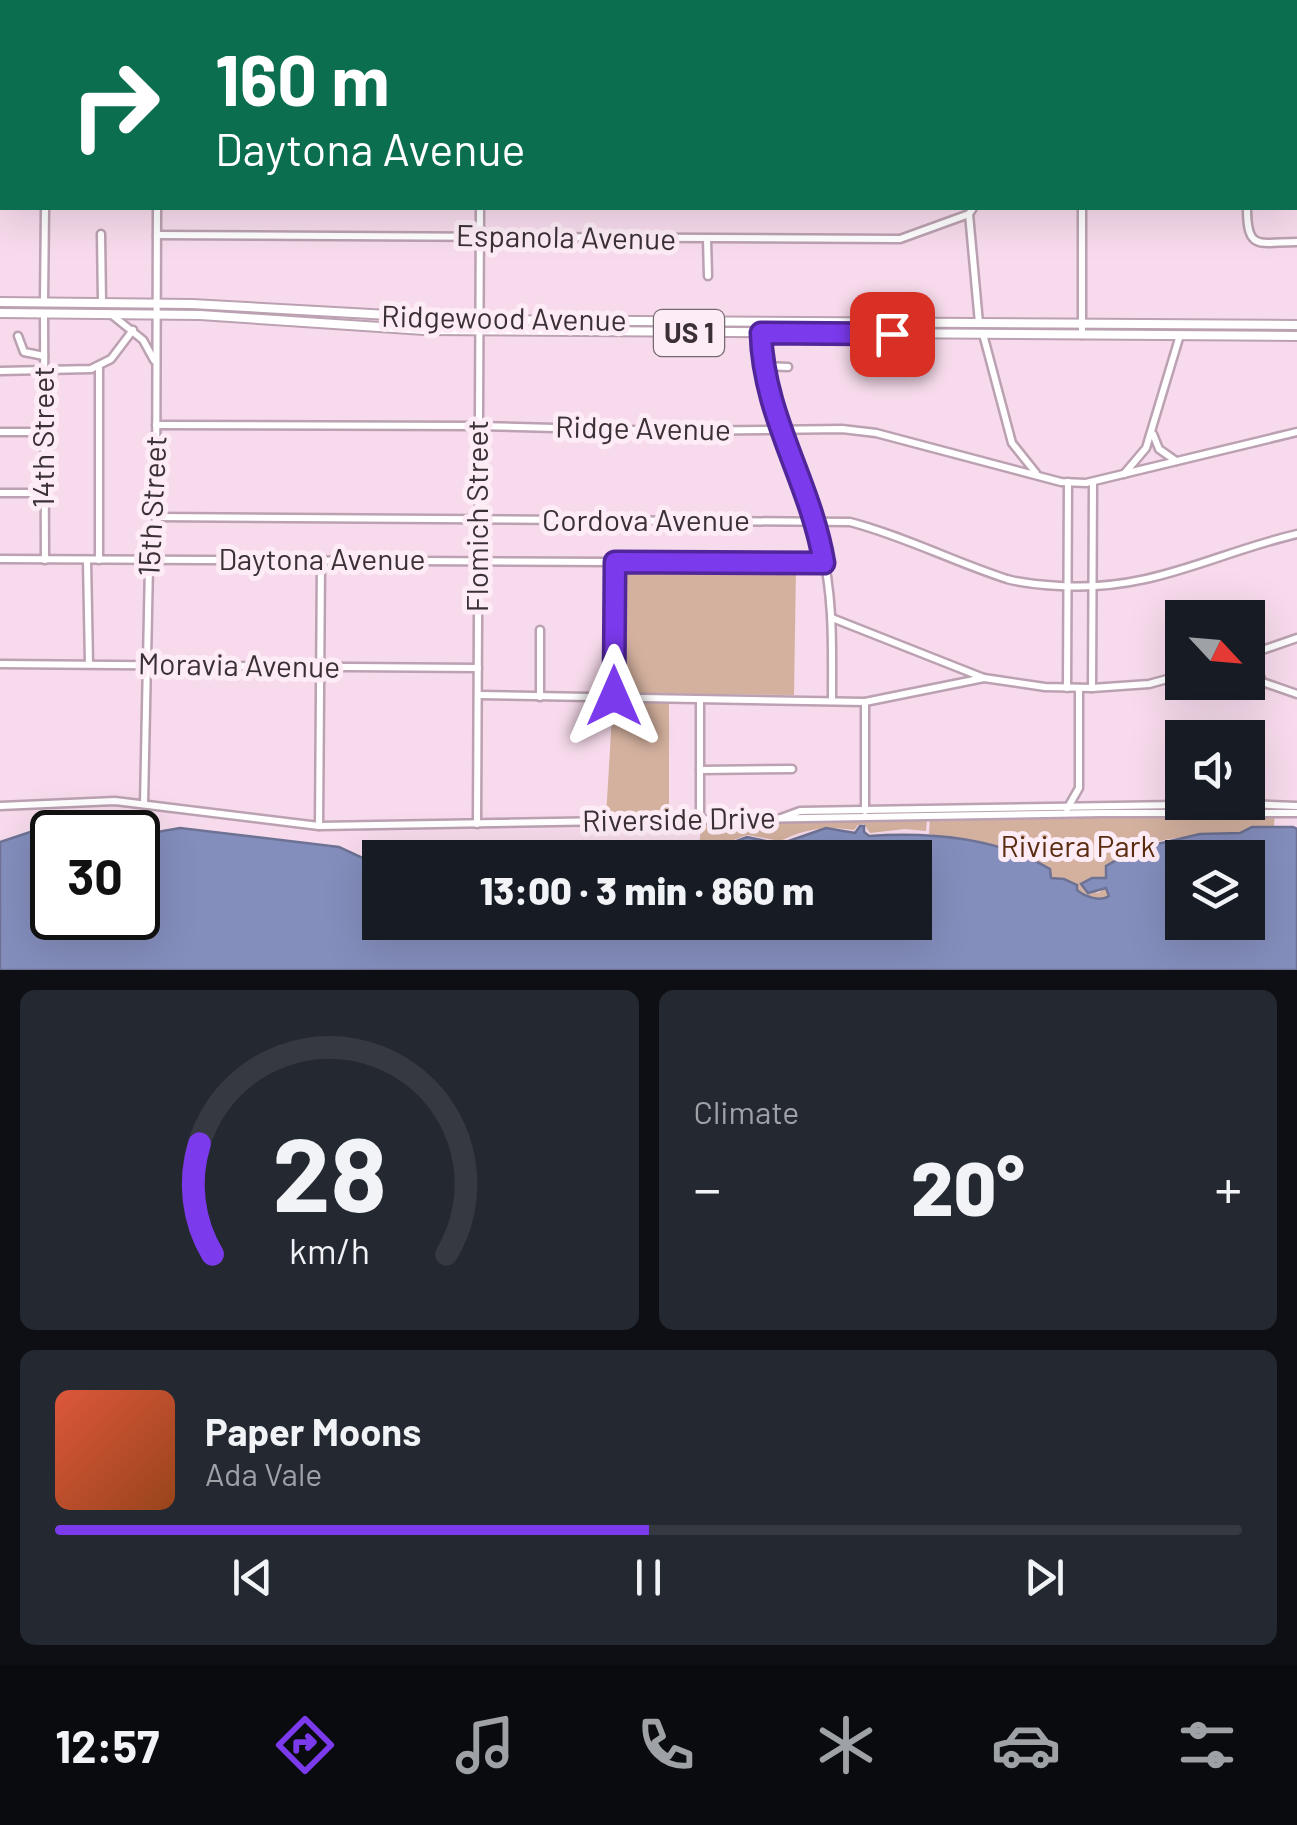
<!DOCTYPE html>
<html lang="en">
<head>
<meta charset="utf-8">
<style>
  :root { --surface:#171b24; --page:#242831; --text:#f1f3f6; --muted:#9ea1a6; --line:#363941; --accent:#7c3aed }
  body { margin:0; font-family:Barlow,sans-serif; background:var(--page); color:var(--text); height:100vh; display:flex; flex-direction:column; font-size:38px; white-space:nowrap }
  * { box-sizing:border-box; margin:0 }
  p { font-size:32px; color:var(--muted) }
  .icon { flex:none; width:55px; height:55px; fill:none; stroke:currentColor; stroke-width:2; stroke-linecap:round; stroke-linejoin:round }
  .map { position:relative; height:970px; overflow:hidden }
  .drawer { display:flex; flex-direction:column; gap:20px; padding:20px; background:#0d0f14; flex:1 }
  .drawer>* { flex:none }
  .top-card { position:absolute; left:0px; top:0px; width:1298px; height:210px; box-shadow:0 10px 40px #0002; background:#0b6e4f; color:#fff; overflow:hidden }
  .needle { width:65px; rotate:116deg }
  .tools { position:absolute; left:1165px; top:600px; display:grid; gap:20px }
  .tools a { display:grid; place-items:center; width:100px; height:100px; border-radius:0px; background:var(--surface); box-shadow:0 10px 40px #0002; font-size:50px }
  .speed { position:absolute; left:30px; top:810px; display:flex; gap:20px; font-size:50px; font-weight:700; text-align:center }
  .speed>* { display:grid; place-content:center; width:130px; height:130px; border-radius:50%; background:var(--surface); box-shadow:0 10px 40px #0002; line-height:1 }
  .speed .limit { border:5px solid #111; border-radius:15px; background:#fff; color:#111 }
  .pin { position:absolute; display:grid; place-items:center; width:85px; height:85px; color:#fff; margin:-42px; border-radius:20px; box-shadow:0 5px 15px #0006 }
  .me { position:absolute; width:110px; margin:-55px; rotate:0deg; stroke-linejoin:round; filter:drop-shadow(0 0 8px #0008) }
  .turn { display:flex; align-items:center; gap:35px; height:210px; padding:0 50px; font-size:45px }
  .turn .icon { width:130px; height:130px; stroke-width:2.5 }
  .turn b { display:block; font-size:70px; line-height:85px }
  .big { font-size:75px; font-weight:800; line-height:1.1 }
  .drawer .tile { flex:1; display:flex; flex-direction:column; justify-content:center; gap:15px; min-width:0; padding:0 35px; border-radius:15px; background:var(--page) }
  .drawer .dial { align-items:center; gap:0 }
  .dial svg { height:260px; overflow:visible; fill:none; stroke:var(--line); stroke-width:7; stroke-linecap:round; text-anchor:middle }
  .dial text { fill:var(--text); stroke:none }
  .song { display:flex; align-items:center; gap:30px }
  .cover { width:120px; height:120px; border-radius:15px; background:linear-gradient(135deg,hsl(10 70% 55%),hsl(20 70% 35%)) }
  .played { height:10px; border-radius:5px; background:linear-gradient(90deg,var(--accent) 50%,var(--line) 50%) }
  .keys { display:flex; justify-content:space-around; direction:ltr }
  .heat { display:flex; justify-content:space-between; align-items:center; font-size:55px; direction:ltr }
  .drawer .tiles { flex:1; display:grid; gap:20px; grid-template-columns:1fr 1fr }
  .tile:last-child { grid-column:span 2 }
  .trip { position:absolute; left:362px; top:840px; width:570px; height:100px; border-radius:0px; background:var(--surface); box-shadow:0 10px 40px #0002; font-weight:800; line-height:100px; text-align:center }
  .tab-bar { display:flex; height:160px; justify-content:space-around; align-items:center; background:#090b0e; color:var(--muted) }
  .tab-bar .icon { width:70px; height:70px }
  .tab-bar .selected { color:var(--accent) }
  .tab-bar b { font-size:45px; color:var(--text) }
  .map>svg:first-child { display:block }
  .green { fill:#d4b19f }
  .water { fill:#848ebc; stroke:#6e7294; stroke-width:2.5; fill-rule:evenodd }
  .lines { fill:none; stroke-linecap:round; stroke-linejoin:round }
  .minor-casing { stroke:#bba1b1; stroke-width:11 }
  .major-casing { stroke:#bba1b1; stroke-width:12 }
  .minor { stroke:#fff; stroke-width:6 }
  .major { stroke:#fff; stroke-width:8 }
  .rail-casing { stroke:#52454d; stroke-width:6 }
  .rail { stroke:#fdecf6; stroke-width:2.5; stroke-dasharray:8; stroke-linecap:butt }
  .route-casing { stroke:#51269a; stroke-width:25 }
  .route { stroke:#7c3aed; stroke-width:18 }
  .labels { text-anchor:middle; stroke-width:10; stroke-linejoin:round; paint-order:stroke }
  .shield { fill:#fdecf6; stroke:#756870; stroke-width:2.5 }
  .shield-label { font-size:28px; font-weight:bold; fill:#3b3036 }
  .street-label { font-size:30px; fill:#3b3036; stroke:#fdecf6 }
  .park-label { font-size:30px; fill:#5b2c10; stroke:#fdecf6 }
</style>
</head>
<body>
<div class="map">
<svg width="1297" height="970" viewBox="0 0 1297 970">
  <rect width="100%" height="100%" fill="#f7dbec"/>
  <g class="green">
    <path d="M619,565L796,568L794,695L618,693Z"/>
    <path d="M613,699L669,702V816L606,817Z"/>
    <path d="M1275,812L1274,826C1260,827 1248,832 1235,833C1192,837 1127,834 1106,878H1092L1081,885L1098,893L1106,888L1109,896C1099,904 1085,898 1077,890L1076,885L1064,879L1051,878L1022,853L929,834L930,816Z"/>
    <path d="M927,819L926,831L905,829L870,833L864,824L858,825L854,830C826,826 805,829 780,841L747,835L699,853L701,822Z"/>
  </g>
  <path class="water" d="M63,821L118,823L146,834L180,828L339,847L363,858L364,867H380V922H915V858L694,857L747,837L780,844L826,828L855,833L860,826H864V832L869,836C930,832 998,838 1050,869L1051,878L1064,879L1077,885V890C1085,897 1101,902 1109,896L1106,888L1088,893L1081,884L1092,878H1106V866L1136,849L1200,834L1240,833L1252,827H1293L1297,829V970H0V842ZM52,832H138V918H52ZM1182,858H1248V922H1182Z"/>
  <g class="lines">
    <g class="minor-casing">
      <g id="minor">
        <path d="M1083,0V2"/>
        <path d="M162,2V0"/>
        <path d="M332,2V0"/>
        <path d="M501,2V0"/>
        <path d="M1295,153H1297"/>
        <path d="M0,182H2"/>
        <path d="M973,208L969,214L979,323"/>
        <path d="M1082,208V335"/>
        <path d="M1247,208C1247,252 1259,242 1297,242"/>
        <path d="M101,234L102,303"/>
        <path d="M157,235L900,239L969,214"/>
        <path d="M707,239L708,276"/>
        <path d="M44,302L45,208"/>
        <path d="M44,314L45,560"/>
        <path d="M112,315L143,340L154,360"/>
        <path d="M761,332C762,409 802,473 821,546C834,597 832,648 832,700"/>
        <path d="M983,334L1012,443L1036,473"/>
        <path d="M18,336L24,352L44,356"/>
        <path d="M763,366L788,367"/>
        <path d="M0,371L91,369L111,359L133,330"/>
        <path d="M156,425L478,426L668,431L842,429L876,433L1061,482L1086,483L1297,432"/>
        <path d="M0,432H44"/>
        <path d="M1153,434L1159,449L1176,461"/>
        <path d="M1124,474L1146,448L1180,335"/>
        <path d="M0,493H44"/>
        <path d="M156,517L850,522C904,536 954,562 1007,579C1025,584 1042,585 1060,586C1151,592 1212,554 1297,534"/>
        <path d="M0,559L823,563"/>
        <path d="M99,560V366"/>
        <path d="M87,561L89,664"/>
        <path d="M832,618L984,678L1045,687L1092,688L1149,684L1182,675"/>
        <path d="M540,630V697"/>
        <path d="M1260,651L1255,665L1262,681"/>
        <path d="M1248,655L1297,638"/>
        <path d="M0,664L478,668"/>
        <path d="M1248,677L1297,694"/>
        <path d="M1067,688L1068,482"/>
        <path d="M1092,688L1093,482"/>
        <path d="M479,695L865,702L984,678"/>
        <path d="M614,696L615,562"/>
        <path d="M700,700V819"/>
        <path d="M865,702V811"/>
        <path d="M700,770L792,769"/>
        <path d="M144,804L149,565L155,551L156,517L157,208"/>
        <path d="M0,806L115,801L319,826L1102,813H1297"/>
        <path d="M1067,809L1079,788V688"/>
        <path d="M781,818L800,811L1242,804L1297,806"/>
        <path d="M477,824L480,208"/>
        <path d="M319,826L321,561"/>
      </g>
    </g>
    <g class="major-casing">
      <g id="major">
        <path d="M0,302L192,304L479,320L1297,325"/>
        <path d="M0,313L200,315L424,330L1297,336"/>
      </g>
    </g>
    <use href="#minor" class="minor"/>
    <use href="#major" class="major"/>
    <g class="rail-casing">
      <g id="rail">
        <path d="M0,77H2"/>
        <path d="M1295,84H1297"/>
      </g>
    </g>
    <use href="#rail" class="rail"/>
  </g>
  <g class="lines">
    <g class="route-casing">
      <path id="route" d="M614,696L615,562L824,563C811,483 763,416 761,333L892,334"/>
    </g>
    <use href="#route" class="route"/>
  </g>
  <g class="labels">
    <rect class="shield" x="654" y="310" width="70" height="46" rx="8"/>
    <g class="shield-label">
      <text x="689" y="343">US 1</text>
    </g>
    <g class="street-label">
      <text transform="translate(566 238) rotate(1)" y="10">Espanola Avenue</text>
      <text transform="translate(504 319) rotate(1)" y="10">Ridgewood Avenue</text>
      <text transform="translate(643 429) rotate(1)" y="10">Ridge Avenue</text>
      <text transform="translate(44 437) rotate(-90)" y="10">14th Street</text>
      <text transform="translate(153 506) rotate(-87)" y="10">15th Street</text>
      <text transform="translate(478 516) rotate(-90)" y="10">Flomich Street</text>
      <text x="646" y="531">Cordova Avenue</text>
      <text x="322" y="570">Daytona Avenue</text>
      <text transform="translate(239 666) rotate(1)" y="10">Moravia Avenue</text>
      <text transform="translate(679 820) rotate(-1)" y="10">Riverside Drive</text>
    </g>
    <g class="park-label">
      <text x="1078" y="857">Riviera Park</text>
    </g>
  </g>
</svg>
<div class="tools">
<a><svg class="needle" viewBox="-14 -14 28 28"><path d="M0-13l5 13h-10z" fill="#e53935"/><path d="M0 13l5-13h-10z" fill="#9ea1a6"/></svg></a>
<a><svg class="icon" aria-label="sound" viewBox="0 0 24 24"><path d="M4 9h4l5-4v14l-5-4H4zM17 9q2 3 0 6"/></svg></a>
<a><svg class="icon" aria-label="layers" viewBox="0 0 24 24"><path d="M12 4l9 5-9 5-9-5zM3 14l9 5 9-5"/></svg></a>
</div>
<div class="speed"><div class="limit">30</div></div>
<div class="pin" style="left:892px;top:334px;background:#d93025"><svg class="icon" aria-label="arrive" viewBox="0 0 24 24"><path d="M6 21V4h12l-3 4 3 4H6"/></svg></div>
<svg class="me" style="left:614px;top:696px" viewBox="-20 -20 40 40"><path d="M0-17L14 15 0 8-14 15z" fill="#7c3aed" stroke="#fff" stroke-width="4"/></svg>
<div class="trip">13:00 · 3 min · 860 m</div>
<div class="top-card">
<div class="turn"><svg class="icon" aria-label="right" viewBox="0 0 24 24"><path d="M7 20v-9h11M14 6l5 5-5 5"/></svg><div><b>160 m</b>Daytona Avenue</div></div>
</div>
</div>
<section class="drawer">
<div class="tiles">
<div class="tile dial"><svg viewBox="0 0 100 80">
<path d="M14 69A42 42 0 1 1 86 69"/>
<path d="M14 69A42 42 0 0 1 10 35" stroke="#7c3aed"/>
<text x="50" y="56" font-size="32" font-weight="700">28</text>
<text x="50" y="72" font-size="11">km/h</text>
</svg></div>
<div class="tile"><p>Climate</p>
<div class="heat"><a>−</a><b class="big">20°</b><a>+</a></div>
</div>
<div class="tile">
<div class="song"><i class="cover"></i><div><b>Paper Moons</b><p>Ada Vale</p></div></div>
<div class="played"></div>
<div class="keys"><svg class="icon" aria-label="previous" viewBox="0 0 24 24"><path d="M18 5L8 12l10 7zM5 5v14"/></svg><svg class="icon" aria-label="pause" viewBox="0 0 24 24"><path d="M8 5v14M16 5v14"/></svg><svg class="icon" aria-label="next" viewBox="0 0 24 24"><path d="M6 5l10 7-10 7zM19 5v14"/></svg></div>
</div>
</div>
</section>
<nav class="tab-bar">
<b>12:57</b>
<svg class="icon selected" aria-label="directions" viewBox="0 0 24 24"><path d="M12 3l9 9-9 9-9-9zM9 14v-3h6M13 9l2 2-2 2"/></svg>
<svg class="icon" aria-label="music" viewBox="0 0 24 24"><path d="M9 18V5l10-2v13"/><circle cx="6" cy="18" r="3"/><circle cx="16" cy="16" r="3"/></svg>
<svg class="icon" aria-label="phone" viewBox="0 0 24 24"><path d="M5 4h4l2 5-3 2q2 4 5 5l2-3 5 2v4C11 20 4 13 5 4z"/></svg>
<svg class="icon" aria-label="climate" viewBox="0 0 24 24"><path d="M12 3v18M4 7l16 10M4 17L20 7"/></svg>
<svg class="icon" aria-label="car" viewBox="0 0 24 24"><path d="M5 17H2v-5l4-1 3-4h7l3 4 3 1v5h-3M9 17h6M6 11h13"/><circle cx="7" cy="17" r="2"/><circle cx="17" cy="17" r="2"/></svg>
<svg class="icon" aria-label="filters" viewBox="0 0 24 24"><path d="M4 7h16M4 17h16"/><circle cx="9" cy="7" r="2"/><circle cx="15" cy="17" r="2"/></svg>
</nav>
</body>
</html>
